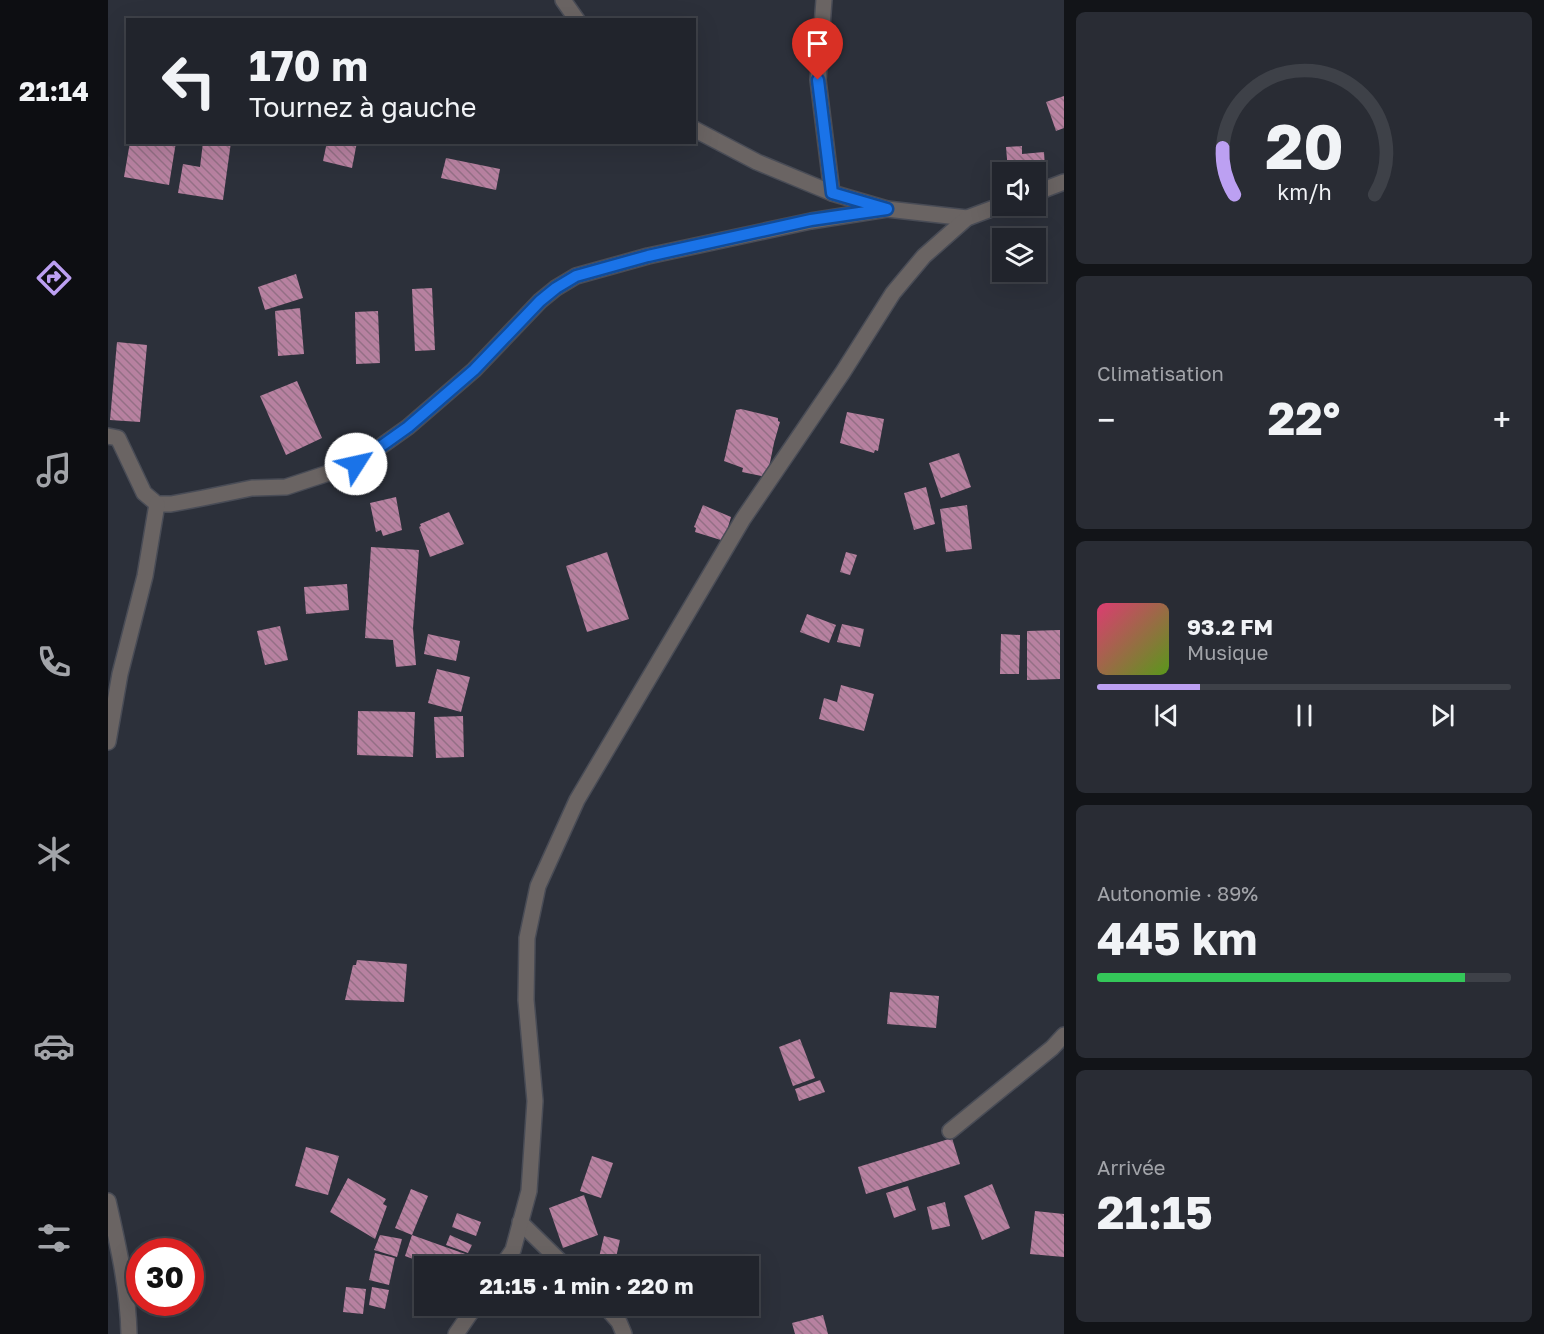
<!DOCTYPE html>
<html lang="fr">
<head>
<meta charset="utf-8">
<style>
  :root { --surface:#21242c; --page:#292c34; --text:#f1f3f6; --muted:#a2a4a9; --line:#3e4148; --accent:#bca0f2 }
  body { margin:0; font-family:"Golos Text",sans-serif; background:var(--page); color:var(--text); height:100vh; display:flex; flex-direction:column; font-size:22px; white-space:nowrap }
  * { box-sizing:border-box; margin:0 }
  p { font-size:20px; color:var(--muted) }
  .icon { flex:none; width:33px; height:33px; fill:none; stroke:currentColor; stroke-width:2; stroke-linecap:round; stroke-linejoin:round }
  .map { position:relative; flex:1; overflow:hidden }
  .details { display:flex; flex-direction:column; gap:12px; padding:12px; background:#121418; width:480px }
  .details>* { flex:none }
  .hud { position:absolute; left:18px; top:18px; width:570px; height:126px; border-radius:0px; box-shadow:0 6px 24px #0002,0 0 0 2px var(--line); background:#21242c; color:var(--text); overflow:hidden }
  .tools { position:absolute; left:884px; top:162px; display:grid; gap:12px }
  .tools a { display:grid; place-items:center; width:54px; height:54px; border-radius:0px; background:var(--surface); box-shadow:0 6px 24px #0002,0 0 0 2px var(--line); font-size:30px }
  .speed { position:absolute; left:18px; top:1238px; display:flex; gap:12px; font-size:30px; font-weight:700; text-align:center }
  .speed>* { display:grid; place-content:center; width:78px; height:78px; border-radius:50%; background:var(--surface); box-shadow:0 6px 24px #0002,0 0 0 2px var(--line); line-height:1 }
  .speed .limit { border:9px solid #d22; background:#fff; color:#111 }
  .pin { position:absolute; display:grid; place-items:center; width:51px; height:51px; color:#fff; margin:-62px -26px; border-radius:50% 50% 50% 0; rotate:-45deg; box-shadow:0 0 6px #0007 }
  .pin .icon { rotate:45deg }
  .me { position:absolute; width:66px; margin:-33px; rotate:55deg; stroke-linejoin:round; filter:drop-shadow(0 0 4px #0008) }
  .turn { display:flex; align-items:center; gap:21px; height:126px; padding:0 24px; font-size:27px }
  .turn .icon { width:78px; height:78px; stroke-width:2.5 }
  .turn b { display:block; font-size:42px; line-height:51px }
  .big { font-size:45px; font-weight:700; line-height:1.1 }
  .details .tile { flex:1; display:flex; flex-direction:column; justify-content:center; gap:9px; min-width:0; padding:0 21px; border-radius:9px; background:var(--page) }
  .details .dial { align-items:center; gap:0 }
  .dial svg { height:156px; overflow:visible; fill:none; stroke:var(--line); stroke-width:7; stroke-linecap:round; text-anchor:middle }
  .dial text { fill:var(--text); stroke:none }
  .song { display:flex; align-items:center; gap:18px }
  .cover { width:72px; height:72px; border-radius:9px; background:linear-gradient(135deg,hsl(340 70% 55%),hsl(90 70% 35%)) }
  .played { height:6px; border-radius:3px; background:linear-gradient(90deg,var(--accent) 25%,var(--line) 25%) }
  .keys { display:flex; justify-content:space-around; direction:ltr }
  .heat { display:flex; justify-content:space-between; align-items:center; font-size:33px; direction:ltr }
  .charge { height:9px; border-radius:4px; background:linear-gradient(90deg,#34c759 89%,var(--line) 0) }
  .trip { position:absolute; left:306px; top:1256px; width:345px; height:60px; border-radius:0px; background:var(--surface); box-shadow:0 6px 24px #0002,0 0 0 2px var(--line); font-weight:700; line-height:60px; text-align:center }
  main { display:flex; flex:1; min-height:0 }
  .menu { display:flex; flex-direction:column; width:108px; justify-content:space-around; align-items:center; background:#0d0e12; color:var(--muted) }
  .menu .icon { width:42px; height:42px }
  .menu .selected { color:var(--accent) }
  .menu b { font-size:27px; color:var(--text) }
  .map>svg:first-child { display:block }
  .building { fill:url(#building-back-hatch) }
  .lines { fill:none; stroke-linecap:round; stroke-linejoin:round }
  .minor-casing { stroke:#494c56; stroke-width:18 }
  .minor { stroke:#6a6463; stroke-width:15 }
  .route-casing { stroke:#114b97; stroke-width:15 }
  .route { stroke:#1a73e8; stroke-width:10 }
</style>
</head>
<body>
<main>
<nav class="menu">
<b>21:14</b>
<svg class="icon selected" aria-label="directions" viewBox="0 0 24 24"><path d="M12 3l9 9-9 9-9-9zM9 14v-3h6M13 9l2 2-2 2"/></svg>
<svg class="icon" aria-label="music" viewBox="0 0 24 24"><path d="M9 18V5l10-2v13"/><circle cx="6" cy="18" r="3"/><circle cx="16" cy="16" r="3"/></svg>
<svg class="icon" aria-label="phone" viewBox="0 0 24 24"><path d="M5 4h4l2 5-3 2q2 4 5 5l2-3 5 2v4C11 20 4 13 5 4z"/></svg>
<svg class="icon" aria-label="climate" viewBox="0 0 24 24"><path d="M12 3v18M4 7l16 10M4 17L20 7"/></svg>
<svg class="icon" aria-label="car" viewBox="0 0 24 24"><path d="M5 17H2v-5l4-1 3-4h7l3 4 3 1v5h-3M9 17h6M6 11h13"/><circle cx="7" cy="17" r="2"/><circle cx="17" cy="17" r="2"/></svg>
<svg class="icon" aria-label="filters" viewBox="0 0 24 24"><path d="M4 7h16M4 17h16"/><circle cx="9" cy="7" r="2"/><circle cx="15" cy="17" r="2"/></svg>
</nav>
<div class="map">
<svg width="956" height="1334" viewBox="0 0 956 1334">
  <defs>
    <pattern id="building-back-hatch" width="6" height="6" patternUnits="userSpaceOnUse" patternTransform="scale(1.5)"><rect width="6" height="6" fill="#b781a0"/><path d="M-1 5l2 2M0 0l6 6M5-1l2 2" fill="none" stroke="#946f85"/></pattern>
  </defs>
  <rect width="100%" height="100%" fill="#2c303a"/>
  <g class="building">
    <path d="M956,96V128L948,131L938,102Z"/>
    <path d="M22,142H68L61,185L16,177Z"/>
    <path d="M95,142H123L115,200L70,193L75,164L92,167Z"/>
    <path d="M219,142H249L244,168L215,161Z"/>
    <path d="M914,146V154L936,152L937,168L900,171L898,147Z"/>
    <path d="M338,158L392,169L388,190L333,178Z"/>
    <path d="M188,274L195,298L157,310L150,287Z"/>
    <path d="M324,288L327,350L307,351L304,289Z"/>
    <path d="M192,308L196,354L170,356L167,311Z"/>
    <path d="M270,311L272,363L248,364L247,312Z"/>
    <path d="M9,342L39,345L32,422L2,420Z"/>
    <path d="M189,381L214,438L178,455L152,396Z"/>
    <path d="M633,409L670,418V421L672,422L666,443L659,477L634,472L635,468L616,461L628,410Z"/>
    <path d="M739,412L776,419L770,451L767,450L766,453L732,443Z"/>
    <path d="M851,453L863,487L833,498L821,463Z"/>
    <path d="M818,487L827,524L806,530L796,493Z"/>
    <path d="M288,497L294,530L275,536L273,530L268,532L262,503Z"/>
    <path d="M595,505L623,517L616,541L587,532L588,528L586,527Z"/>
    <path d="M859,505L864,549L838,552L832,509Z"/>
    <path d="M341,512L356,544L322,557L311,527L313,526L312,524Z"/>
    <path d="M263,547L311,550L305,628L308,665L288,667L285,640L257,638Z"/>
    <path d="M499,552L521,619L479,632L458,566Z"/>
    <path d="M738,552L749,555L742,575L732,572Z"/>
    <path d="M239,584L241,610L198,614L196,587Z"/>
    <path d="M699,614L728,625L721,643L692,632Z"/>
    <path d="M734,624L756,629L752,647L729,642Z"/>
    <path d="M172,626L180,660L157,665L149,631Z"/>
    <path d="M952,630V679L919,680V631Z"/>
    <path d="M320,634L352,641L348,661L316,654Z"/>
    <path d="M893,634L912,635L911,674H892Z"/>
    <path d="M329,669L362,677L353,712L320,703Z"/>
    <path d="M733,685L766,694L756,731L711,719L716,698L729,702Z"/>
    <path d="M250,711L307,712L305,757L249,755Z"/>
    <path d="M355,716L356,757L328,758L326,717Z"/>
    <path d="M249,960L299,964L296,1002L237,1000L245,965H248Z"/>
    <path d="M782,992L831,996L828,1028L779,1024Z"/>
    <path d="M692,1039L707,1078L685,1086L671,1047Z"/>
    <path d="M712,1080L717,1092L691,1101L687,1089Z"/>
    <path d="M844,1138L852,1164L758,1194L750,1167Z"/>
    <path d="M198,1147L231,1156L220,1195L187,1186Z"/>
    <path d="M484,1156L505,1163L493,1198L472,1191Z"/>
    <path d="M240,1178L278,1199L275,1204L279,1206L267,1239L222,1212Z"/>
    <path d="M884,1184L902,1228L874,1240L856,1196Z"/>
    <path d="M800,1186L808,1210L786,1218L778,1193Z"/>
    <path d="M303,1189L320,1196L304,1235L287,1228Z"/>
    <path d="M476,1195L490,1235L455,1248L441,1208Z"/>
    <path d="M837,1202L842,1226L824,1230L819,1207Z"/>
    <path d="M927,1211L956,1214V1257L922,1254Z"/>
    <path d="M349,1213L373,1222L368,1236L344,1227Z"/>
    <path d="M272,1235L294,1239L289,1257L266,1250Z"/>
    <path d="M304,1235L360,1255L356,1266H324L297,1256Z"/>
    <path d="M342,1235L364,1245L360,1253L338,1245Z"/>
    <path d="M496,1236L512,1240L506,1266H489Z"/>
    <path d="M267,1253L287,1258L281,1285L261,1280Z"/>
    <path d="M238,1287L258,1289L255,1314L235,1312Z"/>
    <path d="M264,1287L281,1290L277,1309L261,1305Z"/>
    <path d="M715,1315L720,1334H687L684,1323Z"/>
  </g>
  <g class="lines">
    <g class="minor-casing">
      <g id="minor">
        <path d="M455,0L469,20"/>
        <path d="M716,0L710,80L724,193"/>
        <path d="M586,129L649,162L724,193L779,209L859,218"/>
        <path d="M927,193L956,182"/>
        <path d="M0,436L10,438L36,493L49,504H63L95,498L144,488L178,487L248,464L300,427L366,370L432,301L448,288L468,276L540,256L703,221L779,209"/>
        <path d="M0,742L12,674L37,576L49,504"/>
        <path d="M842,1131L944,1048L956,1035"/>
        <path d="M0,1201C10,1245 20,1288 21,1334"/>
        <path d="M412,1222L457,1266"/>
        <path d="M394,1266L405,1250L421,1191L427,1101L418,1000L419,938L430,886L469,800L635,519L735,372L785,293L816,256L859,218L894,205"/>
        <path d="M496,1305L511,1322L516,1334"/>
        <path d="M348,1334L368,1305"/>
      </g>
    </g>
    <use href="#minor" class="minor"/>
  </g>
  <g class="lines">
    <g class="route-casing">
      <path id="route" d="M248,464L300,427L366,370L432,301L448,288L468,276L540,256L703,220L779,209L724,193L710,80"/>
    </g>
    <use href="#route" class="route"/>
  </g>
</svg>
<div class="tools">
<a><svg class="icon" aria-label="sound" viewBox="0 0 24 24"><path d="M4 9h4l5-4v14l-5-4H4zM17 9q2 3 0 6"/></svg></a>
<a><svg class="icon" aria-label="layers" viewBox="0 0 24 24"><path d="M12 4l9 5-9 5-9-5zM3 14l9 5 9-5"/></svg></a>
</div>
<div class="speed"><div class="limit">30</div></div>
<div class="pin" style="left:710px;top:80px;background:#d93025"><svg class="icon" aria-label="arrive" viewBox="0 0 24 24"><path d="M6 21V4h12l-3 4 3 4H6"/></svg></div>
<svg class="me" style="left:248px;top:464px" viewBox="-20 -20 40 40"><circle r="19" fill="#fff"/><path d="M0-13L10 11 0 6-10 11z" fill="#1a73e8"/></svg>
<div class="trip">21:15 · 1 min · 220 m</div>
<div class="hud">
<div class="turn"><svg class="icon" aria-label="left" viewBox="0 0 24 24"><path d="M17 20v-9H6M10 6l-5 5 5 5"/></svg><div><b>170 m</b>Tournez à gauche</div></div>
</div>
</div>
<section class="details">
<div class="tile dial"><svg viewBox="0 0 100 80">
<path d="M14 69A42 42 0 1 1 86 69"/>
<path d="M14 69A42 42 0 0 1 8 45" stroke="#bca0f2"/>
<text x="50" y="56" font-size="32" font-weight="700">20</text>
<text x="50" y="72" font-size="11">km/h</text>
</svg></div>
<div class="tile"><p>Climatisation</p>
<div class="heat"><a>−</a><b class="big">22°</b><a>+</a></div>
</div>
<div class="tile">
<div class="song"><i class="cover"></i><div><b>93.2 FM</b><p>Musique</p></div></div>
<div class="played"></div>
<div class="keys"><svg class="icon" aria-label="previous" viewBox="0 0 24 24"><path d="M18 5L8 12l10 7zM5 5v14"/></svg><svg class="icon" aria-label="pause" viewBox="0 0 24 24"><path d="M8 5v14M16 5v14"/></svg><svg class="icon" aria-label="next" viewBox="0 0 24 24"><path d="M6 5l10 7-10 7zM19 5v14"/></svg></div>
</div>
<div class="tile"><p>Autonomie · 89%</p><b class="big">445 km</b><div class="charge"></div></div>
<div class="tile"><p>Arrivée</p><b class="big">21:15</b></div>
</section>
</main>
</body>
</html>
